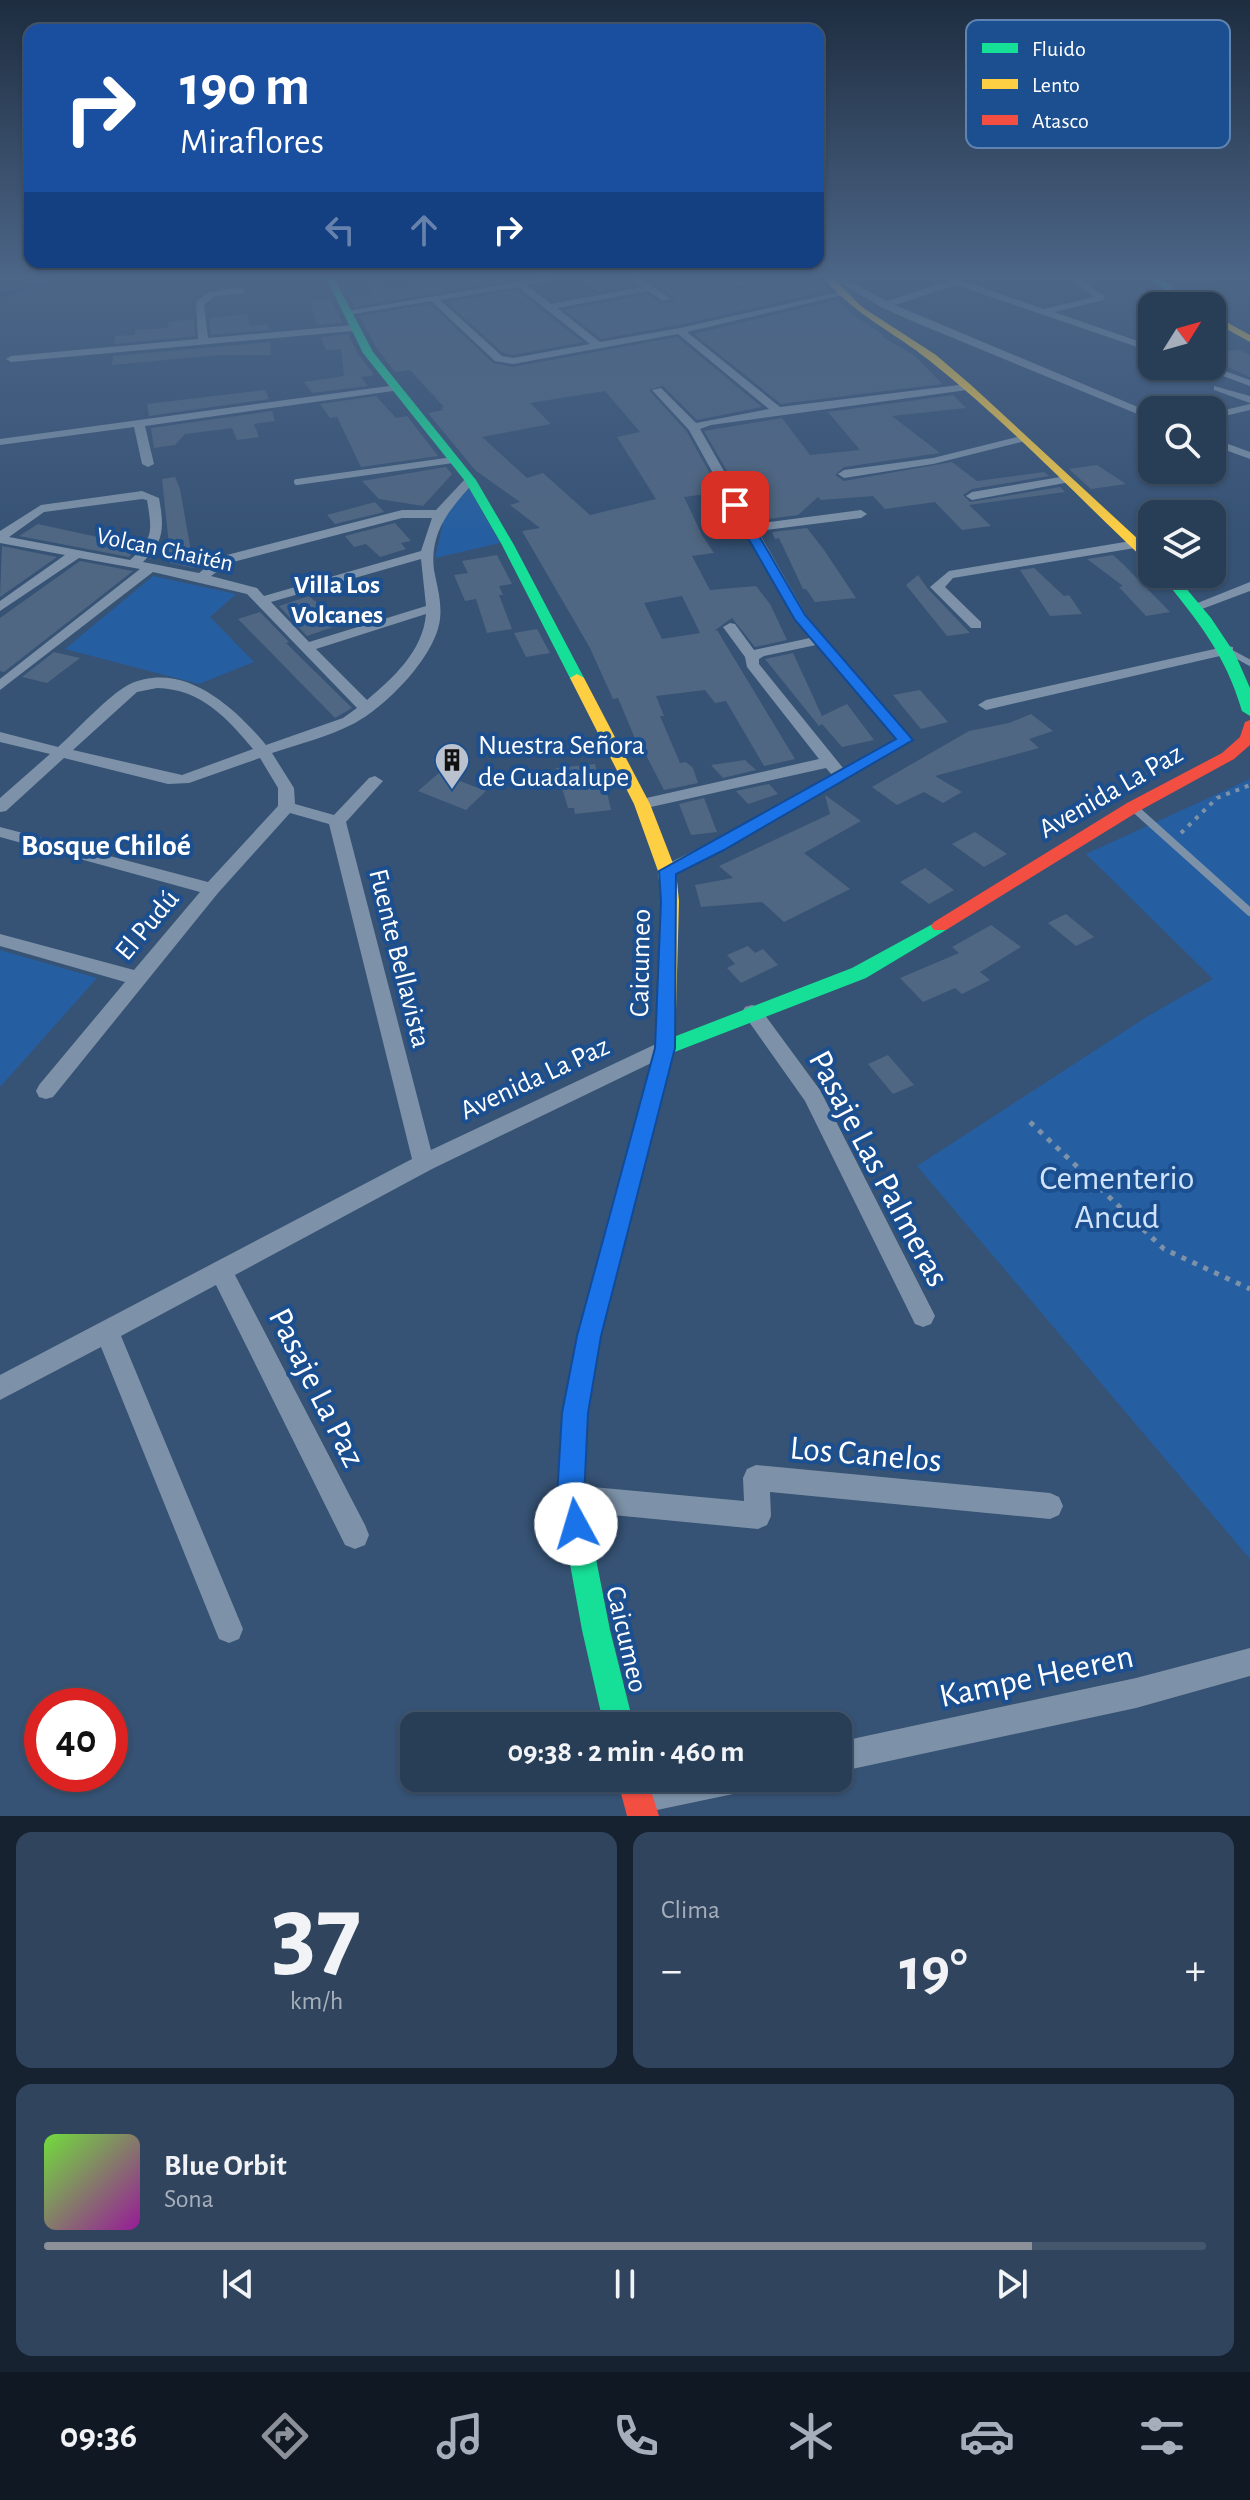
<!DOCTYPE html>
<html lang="es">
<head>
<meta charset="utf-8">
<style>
  :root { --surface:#283e57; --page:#30455d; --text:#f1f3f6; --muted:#a5aeba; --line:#44576d; --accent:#8c9099 }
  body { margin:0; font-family:"Alegreya Sans",sans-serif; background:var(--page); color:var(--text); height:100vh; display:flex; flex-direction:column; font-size:30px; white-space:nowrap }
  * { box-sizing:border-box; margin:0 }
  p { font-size:26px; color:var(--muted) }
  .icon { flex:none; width:44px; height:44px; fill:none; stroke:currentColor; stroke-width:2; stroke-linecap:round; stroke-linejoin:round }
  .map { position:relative; height:1816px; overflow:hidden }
  .sheet { display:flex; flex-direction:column; gap:16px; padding:16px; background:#162230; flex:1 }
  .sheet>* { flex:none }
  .top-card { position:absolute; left:24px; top:24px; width:800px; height:244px; border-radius:16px; box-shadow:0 2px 6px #0004,0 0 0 2px var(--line); background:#1a4fa0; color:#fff; overflow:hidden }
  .needle { width:52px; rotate:53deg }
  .controls { position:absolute; left:1138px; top:292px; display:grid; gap:16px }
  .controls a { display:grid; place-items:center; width:88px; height:88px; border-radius:16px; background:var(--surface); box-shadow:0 2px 6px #0004,0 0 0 2px var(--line); font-size:40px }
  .speed { position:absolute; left:24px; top:1688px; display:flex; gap:16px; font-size:40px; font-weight:700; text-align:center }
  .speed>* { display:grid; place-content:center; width:104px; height:104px; border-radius:50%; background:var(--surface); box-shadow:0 2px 6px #0004,0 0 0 2px var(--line); line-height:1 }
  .speed .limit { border:12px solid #d22; background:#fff; color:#111 }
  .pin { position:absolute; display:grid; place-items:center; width:68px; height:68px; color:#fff; margin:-34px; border-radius:16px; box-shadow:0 4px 12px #0006 }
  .me { position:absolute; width:88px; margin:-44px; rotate:354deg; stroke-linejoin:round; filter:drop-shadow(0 0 6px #0008) }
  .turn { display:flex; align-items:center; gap:28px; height:168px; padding:0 24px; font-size:36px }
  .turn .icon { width:104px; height:104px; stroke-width:2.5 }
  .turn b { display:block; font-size:56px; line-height:68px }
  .lanes { display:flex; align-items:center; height:76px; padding:0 24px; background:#0003; justify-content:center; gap:40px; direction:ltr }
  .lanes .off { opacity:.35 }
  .big { font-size:60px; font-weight:700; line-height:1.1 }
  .sheet .widget { flex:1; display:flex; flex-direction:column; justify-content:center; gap:12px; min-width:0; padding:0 28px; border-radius:16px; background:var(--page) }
  .sheet .dial { align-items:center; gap:0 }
  .dial b { font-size:104px; line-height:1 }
  .song { display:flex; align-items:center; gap:24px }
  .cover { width:96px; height:96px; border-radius:12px; background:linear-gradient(135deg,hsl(100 70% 55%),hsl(300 70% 35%)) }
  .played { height:8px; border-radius:4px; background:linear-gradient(90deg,var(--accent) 85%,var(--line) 85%) }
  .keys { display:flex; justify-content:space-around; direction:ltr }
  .heat { display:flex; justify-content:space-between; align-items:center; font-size:44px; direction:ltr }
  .sheet .tiles { flex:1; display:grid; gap:16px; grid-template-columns:1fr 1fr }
  .widget:last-child { grid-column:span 2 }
  .trip { position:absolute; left:400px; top:1712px; width:452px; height:80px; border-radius:16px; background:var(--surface); box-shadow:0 2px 6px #0004,0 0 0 2px var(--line); font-weight:700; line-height:80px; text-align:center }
  .menu { display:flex; height:128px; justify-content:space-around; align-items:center; background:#101923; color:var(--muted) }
  .menu .icon { width:56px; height:56px }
  .menu .active { color:var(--accent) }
  .menu b { font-size:36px; color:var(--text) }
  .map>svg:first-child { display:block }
  .green { fill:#265fa1 }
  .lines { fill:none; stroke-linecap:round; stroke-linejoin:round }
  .stream { stroke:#153c6e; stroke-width:4 }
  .building { fill:#506783; fill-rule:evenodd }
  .path-far1 { stroke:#7d92a8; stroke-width:4; stroke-dasharray:4 6; stroke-linecap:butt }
  .path { stroke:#7d92a8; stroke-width:5; stroke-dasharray:5 7; stroke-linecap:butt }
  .lane-far1 { stroke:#7d92a8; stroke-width:6 }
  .lane { stroke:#7d92a8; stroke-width:8 }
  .street { fill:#7d92a8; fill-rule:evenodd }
  .fast { fill:#16e098; fill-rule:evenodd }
  .slow { fill:#ffcf43; fill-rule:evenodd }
  .jam { fill:#f24e42; fill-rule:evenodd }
  .route { fill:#1a73e8; stroke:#114b97; stroke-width:2 }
  .labels { text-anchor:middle; stroke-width:8; stroke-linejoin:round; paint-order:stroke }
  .far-street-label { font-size:24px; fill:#fff; stroke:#1b4f8f }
  .far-neighbourhood-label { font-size:26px; font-weight:bold; fill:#fff; stroke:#1b4f8f }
  .poi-label { font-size:28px; fill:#fff; stroke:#1b4f8f; text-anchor:start }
  .street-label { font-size:28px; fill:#fff; stroke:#1b4f8f }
  .neighbourhood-label { font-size:30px; font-weight:bold; fill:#fff; stroke:#1b4f8f }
  .near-street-label { font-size:34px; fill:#fff; stroke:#1b4f8f }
  .near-park-label { font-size:34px; fill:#cfe3fa; stroke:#1b4f8f }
  .key { fill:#1b4f8f; stroke:#5f84b1; stroke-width:2 }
  .key-label { font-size:22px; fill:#fff }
</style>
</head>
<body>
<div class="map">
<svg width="1250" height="1816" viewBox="0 0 1250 1816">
  <rect width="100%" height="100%" fill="#365274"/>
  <g class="green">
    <path d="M469,488L500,543L435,558L445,514Z"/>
    <path d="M153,576L236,594L210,617L254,662L199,684L65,649Z"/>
    <path d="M1250,779V1559L917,1166L1148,1016L1213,979L1086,854Z"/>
    <path d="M0,950L97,978L1,1086H0Z"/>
  </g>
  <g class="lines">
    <path class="stream" d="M0,295L73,278"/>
  </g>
  <g class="building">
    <path d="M475,278H501L505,281L355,307L349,296L371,294L366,285L386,283L389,288Z"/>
    <path d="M577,278H628L635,285L599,292Z"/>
    <path d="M646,278H726L741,289L750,286L744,278H811L827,291L679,325L601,339L564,310L647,294L661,304L674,301L673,297Z"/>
    <path d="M516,290L544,312L583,342L513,355L503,353L447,302Z"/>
    <path d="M331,299L343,323L317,325L310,301Z"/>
    <path d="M836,300L853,315L885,336L882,337L914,355L942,384L781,404L694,334Z"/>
    <path d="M430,304L493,363L512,367L677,337L762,407L697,420L663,386L649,390L687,432L720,492L684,497L702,535L714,553L692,556L710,590L756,586L770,604L787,640L755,647L732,618L714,631L717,630L795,759L764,766L726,701L715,703L705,690L656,696L664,716H660L680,763L686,762L693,768L698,783L664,790L646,755H642L618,698L613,699L590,648L522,531L540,528L510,505L520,502L475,470L428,413L443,410L441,408L444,407L410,370L395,372L378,350L359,316ZM605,391L640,432L617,437L656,499L590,515L543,473L527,478L482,437L551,424L530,403ZM682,596L700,633L662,639L644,603Z"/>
    <path d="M247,314L250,326L268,324L269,330L211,335L209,318Z"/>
    <path d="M194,319L195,336L114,344L115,336L135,335V330L169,328L167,322Z"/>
    <path d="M348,334L358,354L374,375L361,377L368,386L312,393L304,382L344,376L341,349L326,350L321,337Z"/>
    <path d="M270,342L271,355H219L112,365L113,356Z"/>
    <path d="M1240,350L1250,355V377L1212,360V353Z"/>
    <path d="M265,390L269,399L149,416L147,404Z"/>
    <path d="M953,395L966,408L892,416L940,453L844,467L835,475L844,481L952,462L977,481L1044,472L1049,476L972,489L963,495L970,502L1060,487L1065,492L969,505L991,526L962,530L935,502L885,509L873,496L821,500L818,497L798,515L762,520L738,490L704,431L782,418L810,455L860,450L828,412Z"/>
    <path d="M376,396L396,418L407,416L438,456L361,467L337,417L330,418L320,404Z"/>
    <path d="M272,411L275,421L254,424L259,437L237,440L232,428L185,434L175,445L154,448L151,428Z"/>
    <path d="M1097,465L1126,484L1091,489L1069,469Z"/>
    <path d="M446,467L452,474L423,506L379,499L362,481Z"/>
    <path d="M175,477L180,489L194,568L170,563L169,548L149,560L161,543L169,545L162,479Z"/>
    <path d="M375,502L384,512L335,524L327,515Z"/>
    <path d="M395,523L411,541L401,543L406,549L380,557L366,544L354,547L345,536Z"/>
    <path d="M38,524L125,543L134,537L144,540L129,557L19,536Z"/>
    <path d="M807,528L824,550L856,598L815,602L806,589H803L779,538L775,539L772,532Z"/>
    <path d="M2,546L57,557L0,597Z"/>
    <path d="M497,555L512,584L499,586L503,595H499L512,629L487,633L476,599L465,601L454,575L468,573L462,561Z"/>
    <path d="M1113,555L1123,564L1170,612L1146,616L1119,587L1123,586L1087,559Z"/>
    <path d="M80,561L133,571L4,672L0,671V618Z"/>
    <path d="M1034,568L1064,596L1069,595L1082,614L1050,616L1020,570Z"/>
    <path d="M918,575L928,589L970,633L947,636L906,585Z"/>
    <path d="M309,596L342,624L307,636L279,606Z"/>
    <path d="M260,612L289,642L286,643L352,708L335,718L238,619Z"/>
    <path d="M537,629L550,653L526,657L514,633Z"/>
    <path d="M54,652L80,658L47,683L22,677Z"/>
    <path d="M793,653L822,716L847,704L874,740L842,747L822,724L819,726L765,659Z"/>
    <path d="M920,690L948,722L921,729L893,695Z"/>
    <path d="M1031,714L1053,731L1029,739L1039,748L935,776L962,792L943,803L924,792L897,805L872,787L969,731L1009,723Z"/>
    <path d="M745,760L756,770L723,778L711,765Z"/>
    <path d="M595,764L602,793L607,792L611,810L575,814L574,808H568L556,768Z"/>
    <path d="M439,773L486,791L466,810L418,791Z"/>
    <path d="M769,784L778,794L748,804L736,791Z"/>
    <path d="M825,795L861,821L804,853L850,889L784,922L762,902L701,907L695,885L733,878L719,866L830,814Z"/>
    <path d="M704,798L717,832L691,835L679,804Z"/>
    <path d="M975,832L1007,854L984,867L952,844Z"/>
    <path d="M925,868L954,890L929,904L900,882Z"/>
    <path d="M1066,914L1094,937L1076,946L1048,923Z"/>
    <path d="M991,925L1021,947L980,972L990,980L962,994L955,988L923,1002L900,978L959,953L952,947Z"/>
    <path d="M748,946L755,953L763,949L778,965L741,983L727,968L735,964L727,955Z"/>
    <path d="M888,1055L914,1085L893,1094L868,1064Z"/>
  </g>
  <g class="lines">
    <path class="path-far1" d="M1181,833L1217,798L1250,785"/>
    <path class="path" d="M1030,1122L1164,1249L1250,1289"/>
    <g class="lane-far1">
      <path d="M297,482L453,460"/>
      <path d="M1232,653L1250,663"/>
    </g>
    <path class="lane" d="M1133,807L1250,912"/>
    <g class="street">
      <path d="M540,278H559L527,285L551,304L642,287L631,278H641L671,299L663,301L648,291L557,308L600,342L680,328L843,291V295L687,332L780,407L967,384L972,387L967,390L711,425L700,429L754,524L861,510L867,514L861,518L758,531L806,615L913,740L724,850L667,877L658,871L661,867L712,842L832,775L826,768L642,809L634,804L642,799L819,759L747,667L745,657L723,627L730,623L735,624L754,650L810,638L793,617L689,430L652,390L661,388L696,423L769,409L678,334L513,364L495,361L431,301L347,315L342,312ZM518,287L590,344L513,358L502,356L440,300ZM816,645L896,739L843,768L759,664V659L764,656Z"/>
      <path d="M729,278H739L747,284L740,286Z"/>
      <path d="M833,278H843L887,301L948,281L942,278H954L1044,309L1094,297L1068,278H1078L1104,296V300L1054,312L1152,346V352L956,285L895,305L1152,413V420L912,321L881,307Z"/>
      <path d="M242,288L245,293L215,296L204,305L208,338L353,325L358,328L353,331L11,362L6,359L11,356L198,339L196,302L209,292Z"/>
      <path d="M1196,366H1211L1250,380V386Z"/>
      <path d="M396,385L401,388L400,390L145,426L154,464L148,467L142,464L134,427L0,445V439Z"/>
      <path d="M1214,386L1250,396V403L1214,390Z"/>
      <path d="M1250,404V410L1212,419V413Z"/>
      <path d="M1021,436L1025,437V441L933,464L844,478L838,474L844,470L933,458Z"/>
      <path d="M1212,438L1250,452V459L1212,445Z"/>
      <path d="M1066,476L1072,480L1070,482L972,500L966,496L972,492Z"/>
      <path d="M466,478L476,480C452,507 429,530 434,570C437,586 442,602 440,619C436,656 385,708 353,724C328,737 299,744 272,753L294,788L295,804L334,815L369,778L375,776L383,781L346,822L431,1150L658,1043H672L675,1048L672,1053L432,1169L235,1275L365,1525L369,1535L365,1545L355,1549L345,1545L216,1285L121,1336L243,1629L239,1639L229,1643L219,1639L101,1347L0,1400V1375L412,1159L329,824L290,813L218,893L53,1097L46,1099L39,1097L36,1091L39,1085L125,982L0,946V934L134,970L200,892L0,837V827L208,882L278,806V788L260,758L189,783L168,784L64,758L6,811L0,812V798L50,754L0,742V732L58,747C76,731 109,695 128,685C183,659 234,707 266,745L343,718L357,708L247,594L153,572L0,690V679L140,569L79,558L0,611V601L65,555L0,543V531L41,505L142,491L159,498C164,526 165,542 143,562L199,573L219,557L402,510H436ZM142,499L147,500C152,530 154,539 130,560L9,537L44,512ZM402,518H432L421,551L264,596L257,588L211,576L229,563ZM421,559L426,606L309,642L271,602ZM426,614C423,651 393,678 367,700L316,649ZM157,688C201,689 227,718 253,749L182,775L73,750L137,692Z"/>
      <path d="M1137,540L1143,544L1141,547L953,578L945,587L981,622V628H971L930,587L949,571Z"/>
      <path d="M1250,582V591L1202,609L1197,610L1190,606Z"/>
      <path d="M1228,646L1233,647V653L986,710L978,705L986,700Z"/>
      <path d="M752,1005L759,1007L820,1090L931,1308L935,1316L931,1324L923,1327L915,1324L805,1101L742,1012L745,1007Z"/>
      <path d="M756,1465L1050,1493L1059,1497L1063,1506L1059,1515L1050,1519L770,1492L771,1516L767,1525L758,1529L571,1511L562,1507L558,1498L562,1489L571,1485L744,1501L743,1478L747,1469Z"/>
      <path d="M1250,1648V1676L1136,1708L838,1772V1742L1136,1678Z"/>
      <path d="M664,1778H753L749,1789L738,1793L638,1814L627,1810L623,1799L627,1788Z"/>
    </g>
    <g class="fast">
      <path d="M326,278H334L373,352L476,480L514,545L584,678L582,681H572L570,678L502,545L465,481L363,353Z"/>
      <path d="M1149,278H1159L1199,306H1188Z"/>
      <path d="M1160,574H1174L1211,618L1235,654L1250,688V716L1242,711C1225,653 1197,620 1160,574Z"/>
      <path d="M940,920L946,922L949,926L946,930L866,978L672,1053H658L655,1048L658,1043L852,968Z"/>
      <path d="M618,1214L626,1217L629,1224L601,1336L588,1413L584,1498L610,1630L634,1726H604L582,1630L558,1498L562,1413L577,1336L607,1224L610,1217Z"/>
    </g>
    <g class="slow">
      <path d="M824,278H833L862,307L936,355L971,385L1152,552V563L1147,562C1077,496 1006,421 930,361C894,332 853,314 824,278Z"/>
      <path d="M1212,314L1250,335V342L1212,321Z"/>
      <path d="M577,674L584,678L650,804L676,871L679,901L675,1048L629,1224L626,1231L618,1234L610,1231L607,1224L655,1048L661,901L658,871L634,804L570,678Z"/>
    </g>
    <g class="jam">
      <path d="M1250,720V745L1234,759L1139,811L946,930H934L931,926L934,922L1127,803L1222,753L1240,737L1245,722Z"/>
      <path d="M617,1778H647L659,1816H627Z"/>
    </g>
  </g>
  <linearGradient id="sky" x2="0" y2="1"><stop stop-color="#1e2d40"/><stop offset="0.52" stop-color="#4c6688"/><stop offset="1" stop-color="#4c6688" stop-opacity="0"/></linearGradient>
  <rect width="1250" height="532" fill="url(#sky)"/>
  <path class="route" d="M731,502L741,505L805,615L913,740L724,850L676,874L675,1048L601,1336L588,1413L584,1498L589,1524L585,1534L576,1538L566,1534L557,1498L562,1413L577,1336L655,1048L661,901L659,871L896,739L795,620L729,505Z"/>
  <defs>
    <g id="building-pin" transform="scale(1.8)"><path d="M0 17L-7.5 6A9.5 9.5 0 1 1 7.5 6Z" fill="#b9c2ce" stroke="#1b4f8f"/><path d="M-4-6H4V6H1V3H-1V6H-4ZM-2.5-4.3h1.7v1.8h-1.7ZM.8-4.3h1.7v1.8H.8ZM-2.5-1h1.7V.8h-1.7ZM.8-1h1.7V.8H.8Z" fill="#111"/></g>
  </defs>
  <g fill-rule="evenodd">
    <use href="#building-pin" x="452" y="760"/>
  </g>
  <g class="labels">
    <g class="far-street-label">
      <text transform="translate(165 549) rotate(12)" y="8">Volcan Chaitén</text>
    </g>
    <g class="far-neighbourhood-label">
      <text x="337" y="593">Villa Los<tspan x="337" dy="30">Volcanes</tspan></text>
    </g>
    <g class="poi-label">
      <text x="478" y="754">Nuestra Señora<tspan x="478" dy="32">de Guadalupe</tspan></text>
    </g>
    <g class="street-label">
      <text transform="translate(1110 790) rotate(-30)" y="10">Avenida La Paz</text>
      <text transform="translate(146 924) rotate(-50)" y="10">El Pudú</text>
      <text transform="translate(401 958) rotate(76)" y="10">Fuente Bellavista</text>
      <text transform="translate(639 963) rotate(-89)" y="10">Caicumeo</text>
      <text transform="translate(534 1077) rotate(-25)" y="10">Avenida La Paz</text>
      <text transform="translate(628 1639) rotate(77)" y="10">Caicumeo</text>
    </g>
    <g class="neighbourhood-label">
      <text x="106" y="855">Bosque Chiloé</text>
    </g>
    <g class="near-street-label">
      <text transform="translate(880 1168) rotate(62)" y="12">Pasaje Las Palmeras</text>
      <text transform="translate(318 1387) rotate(63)" y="12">Pasaje La Paz</text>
      <text transform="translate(866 1453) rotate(5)" y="12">Los Canelos</text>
      <text transform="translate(1036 1675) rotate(-12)" y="12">Kampe Heeren</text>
    </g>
    <g class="near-park-label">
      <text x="1117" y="1189">Cementerio<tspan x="1117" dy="39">Ancud</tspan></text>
    </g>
  </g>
  <rect x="966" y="20" width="264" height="128" rx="12" class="key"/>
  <rect x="982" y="43" width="36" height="10" fill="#16e098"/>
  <rect x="982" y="79" width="36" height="10" fill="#ffcf43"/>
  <rect x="982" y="115" width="36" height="10" fill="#f24e42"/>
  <g class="key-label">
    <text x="1032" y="56">Fluido</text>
    <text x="1032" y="92">Lento</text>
    <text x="1032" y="128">Atasco</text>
  </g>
</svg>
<div class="controls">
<a><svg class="needle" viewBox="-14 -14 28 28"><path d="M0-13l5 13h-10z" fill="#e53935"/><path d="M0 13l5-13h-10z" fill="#a5aeba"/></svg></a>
<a><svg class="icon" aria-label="search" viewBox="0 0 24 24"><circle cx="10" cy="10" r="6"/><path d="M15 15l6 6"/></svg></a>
<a><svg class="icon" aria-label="layers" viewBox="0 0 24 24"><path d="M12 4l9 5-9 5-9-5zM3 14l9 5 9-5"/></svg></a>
</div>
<div class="speed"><div class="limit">40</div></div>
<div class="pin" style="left:735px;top:505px;background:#d93025"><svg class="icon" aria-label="arrive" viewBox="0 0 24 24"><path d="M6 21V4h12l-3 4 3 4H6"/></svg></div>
<svg class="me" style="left:576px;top:1524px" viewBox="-20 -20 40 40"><circle r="19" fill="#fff"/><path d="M0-13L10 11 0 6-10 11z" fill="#1a73e8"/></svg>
<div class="trip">09:38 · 2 min · 460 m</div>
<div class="top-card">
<div class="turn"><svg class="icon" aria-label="right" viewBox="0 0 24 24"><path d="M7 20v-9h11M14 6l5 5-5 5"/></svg><div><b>190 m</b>Miraflores</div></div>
<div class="lanes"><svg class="icon off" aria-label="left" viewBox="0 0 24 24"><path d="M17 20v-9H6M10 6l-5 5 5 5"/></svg><svg class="icon off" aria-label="ahead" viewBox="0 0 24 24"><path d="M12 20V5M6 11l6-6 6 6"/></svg><svg class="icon" aria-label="right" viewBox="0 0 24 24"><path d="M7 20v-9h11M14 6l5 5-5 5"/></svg></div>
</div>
</div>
<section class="sheet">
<div class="tiles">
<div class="widget dial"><b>37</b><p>km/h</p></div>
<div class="widget"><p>Clima</p>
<div class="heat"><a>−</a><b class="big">19°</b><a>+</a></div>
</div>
<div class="widget">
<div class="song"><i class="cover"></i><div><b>Blue Orbit</b><p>Sona</p></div></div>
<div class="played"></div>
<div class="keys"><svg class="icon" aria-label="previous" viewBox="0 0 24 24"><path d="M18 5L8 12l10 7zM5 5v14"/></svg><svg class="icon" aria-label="pause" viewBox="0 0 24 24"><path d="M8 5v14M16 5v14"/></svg><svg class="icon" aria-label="next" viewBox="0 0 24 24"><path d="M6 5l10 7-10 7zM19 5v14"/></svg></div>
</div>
</div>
</section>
<nav class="menu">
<b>09:36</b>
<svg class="icon active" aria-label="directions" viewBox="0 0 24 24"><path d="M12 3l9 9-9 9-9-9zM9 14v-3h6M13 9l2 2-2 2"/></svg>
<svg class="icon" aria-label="music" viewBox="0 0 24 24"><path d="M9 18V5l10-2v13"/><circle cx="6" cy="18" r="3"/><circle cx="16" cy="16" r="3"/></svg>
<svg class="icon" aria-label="phone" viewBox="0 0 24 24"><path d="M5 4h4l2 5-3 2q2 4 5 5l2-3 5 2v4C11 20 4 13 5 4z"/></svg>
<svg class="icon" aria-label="climate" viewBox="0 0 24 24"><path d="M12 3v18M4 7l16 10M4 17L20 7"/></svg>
<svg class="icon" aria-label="car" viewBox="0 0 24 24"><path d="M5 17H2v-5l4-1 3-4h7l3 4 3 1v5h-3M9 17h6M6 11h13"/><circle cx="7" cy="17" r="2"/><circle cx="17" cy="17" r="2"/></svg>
<svg class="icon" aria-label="filters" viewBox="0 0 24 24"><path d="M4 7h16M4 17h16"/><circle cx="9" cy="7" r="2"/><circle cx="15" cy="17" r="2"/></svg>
</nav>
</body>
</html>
